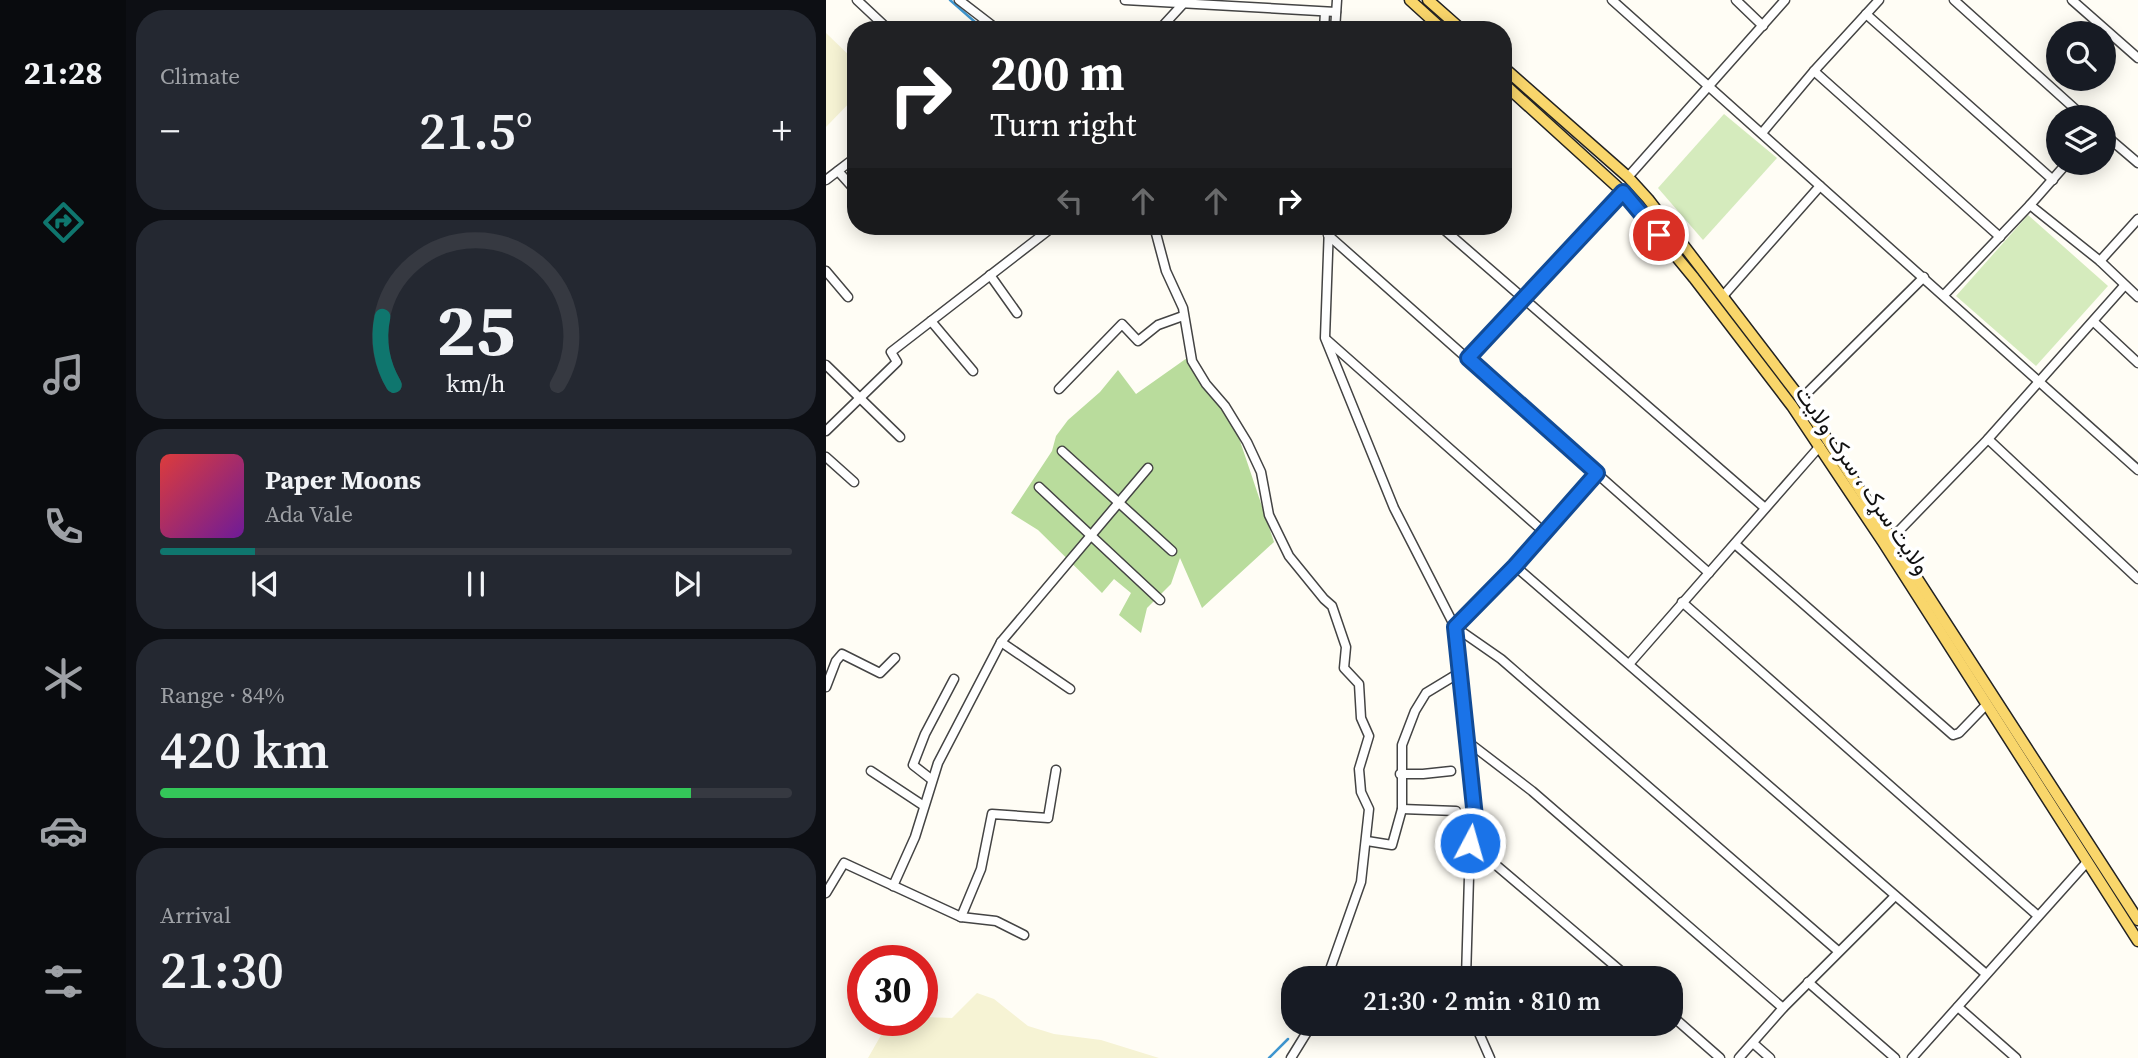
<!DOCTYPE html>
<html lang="en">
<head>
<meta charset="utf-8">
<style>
  :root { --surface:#171b24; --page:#242831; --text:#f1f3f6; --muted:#9ea1a6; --line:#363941; --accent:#0f766e }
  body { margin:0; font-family:"Source Serif 4",Vazirmatn,serif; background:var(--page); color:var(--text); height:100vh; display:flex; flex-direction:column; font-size:26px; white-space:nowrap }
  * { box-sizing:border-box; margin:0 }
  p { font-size:23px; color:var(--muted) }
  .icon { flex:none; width:38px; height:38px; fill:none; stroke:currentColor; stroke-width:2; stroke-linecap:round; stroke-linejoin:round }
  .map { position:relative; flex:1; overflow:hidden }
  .sheet { display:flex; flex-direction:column; gap:10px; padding:10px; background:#0d0f14; width:700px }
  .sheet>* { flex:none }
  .hud { position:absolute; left:21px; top:21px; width:665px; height:214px; border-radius:28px; box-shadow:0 4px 18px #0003; background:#202124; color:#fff; overflow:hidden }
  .controls { position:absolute; left:1220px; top:21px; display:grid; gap:14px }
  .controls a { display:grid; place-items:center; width:70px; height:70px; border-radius:50%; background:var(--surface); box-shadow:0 4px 18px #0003; font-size:35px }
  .speed { position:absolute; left:21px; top:945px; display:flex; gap:14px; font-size:35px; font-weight:700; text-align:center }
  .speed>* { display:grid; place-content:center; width:91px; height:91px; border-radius:50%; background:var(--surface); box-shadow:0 4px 18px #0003; line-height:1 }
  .speed .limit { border:10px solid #d22; background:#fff; color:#111 }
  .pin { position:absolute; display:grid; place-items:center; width:60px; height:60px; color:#fff; margin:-30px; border:4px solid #fff; border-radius:50%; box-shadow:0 2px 7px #0007 }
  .me { position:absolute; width:77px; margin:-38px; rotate:6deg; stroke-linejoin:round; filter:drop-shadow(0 0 5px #0008) }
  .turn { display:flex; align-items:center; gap:24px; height:147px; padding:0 28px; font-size:32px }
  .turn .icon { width:91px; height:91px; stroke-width:2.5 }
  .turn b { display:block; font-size:49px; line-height:60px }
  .lanes { display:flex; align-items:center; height:66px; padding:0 28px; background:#0003; justify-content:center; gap:35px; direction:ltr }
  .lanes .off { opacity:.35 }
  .big { font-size:52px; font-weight:600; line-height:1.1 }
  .sheet .card { flex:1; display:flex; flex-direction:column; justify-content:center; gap:10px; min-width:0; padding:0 24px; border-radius:28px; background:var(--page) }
  .sheet .dial { align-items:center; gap:0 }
  .dial svg { height:182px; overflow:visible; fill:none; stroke:var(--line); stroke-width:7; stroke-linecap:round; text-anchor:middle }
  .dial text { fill:var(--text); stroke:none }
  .song { display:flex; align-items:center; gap:21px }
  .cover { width:84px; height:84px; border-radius:10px; background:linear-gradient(135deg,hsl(0 70% 55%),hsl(280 70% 35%)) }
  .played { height:7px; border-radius:4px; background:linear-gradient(90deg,var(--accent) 15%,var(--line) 15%) }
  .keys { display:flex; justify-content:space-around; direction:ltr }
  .heat { display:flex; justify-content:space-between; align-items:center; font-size:38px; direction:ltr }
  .charge { height:10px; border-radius:5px; background:linear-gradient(90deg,#34c759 84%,var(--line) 0) }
  .trip { position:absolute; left:455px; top:966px; width:402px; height:70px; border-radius:28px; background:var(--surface); box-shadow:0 4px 18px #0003; font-weight:600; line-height:70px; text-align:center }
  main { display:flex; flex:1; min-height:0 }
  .tab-bar { display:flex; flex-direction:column; width:126px; justify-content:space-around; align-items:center; background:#090b0e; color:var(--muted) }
  .tab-bar .icon { width:49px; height:49px }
  .tab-bar .active { color:var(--accent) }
  .tab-bar b { font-size:32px; color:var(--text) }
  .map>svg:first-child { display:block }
  .farmland { fill:#f6f3d4 }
  .green { fill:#d5ebbd }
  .forest { fill:#b9dc9c }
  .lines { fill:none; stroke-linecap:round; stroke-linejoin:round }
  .stream { stroke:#3f96cf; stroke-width:2.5 }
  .minor-casing { stroke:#444; stroke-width:11 }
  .major-casing { stroke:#222; stroke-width:13 }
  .minor { stroke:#fff; stroke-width:8 }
  .major { stroke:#f9d66b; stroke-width:10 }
  .route-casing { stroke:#114b97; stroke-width:18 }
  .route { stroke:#1a73e8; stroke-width:12 }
  .labels { text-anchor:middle; stroke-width:7; stroke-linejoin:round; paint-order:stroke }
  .street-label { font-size:23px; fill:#111; stroke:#fff }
</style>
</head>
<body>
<main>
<nav class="tab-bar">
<b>21:28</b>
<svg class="icon active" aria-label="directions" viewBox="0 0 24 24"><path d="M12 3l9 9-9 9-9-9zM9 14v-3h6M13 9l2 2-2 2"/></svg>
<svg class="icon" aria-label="music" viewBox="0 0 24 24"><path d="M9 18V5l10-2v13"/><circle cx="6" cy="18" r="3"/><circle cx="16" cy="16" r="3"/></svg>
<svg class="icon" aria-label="phone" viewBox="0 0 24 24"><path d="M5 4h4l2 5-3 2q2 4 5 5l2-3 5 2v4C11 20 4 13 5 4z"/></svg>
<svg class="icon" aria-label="climate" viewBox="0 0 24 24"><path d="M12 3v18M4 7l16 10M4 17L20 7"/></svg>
<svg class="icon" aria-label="car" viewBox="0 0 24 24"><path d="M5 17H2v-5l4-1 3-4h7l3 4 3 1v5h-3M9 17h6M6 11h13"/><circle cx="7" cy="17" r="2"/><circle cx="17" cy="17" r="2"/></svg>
<svg class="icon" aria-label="filters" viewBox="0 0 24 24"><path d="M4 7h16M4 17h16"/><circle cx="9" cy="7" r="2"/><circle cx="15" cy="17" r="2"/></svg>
</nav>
<section class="sheet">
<div class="card"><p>Climate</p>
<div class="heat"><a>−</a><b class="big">21.5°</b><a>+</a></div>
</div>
<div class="card dial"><svg viewBox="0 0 100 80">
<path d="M14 69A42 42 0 1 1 86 69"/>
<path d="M14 69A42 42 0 0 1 9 39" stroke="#0f766e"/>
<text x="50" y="56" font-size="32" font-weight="700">25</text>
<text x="50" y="72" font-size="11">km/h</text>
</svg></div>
<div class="card">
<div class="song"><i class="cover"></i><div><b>Paper Moons</b><p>Ada Vale</p></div></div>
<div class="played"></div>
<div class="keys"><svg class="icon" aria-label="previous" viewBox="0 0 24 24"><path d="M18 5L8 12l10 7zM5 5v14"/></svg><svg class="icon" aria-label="pause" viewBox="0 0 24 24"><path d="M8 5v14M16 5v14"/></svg><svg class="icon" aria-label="next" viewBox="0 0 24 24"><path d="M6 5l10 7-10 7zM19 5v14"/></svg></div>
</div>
<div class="card"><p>Range · 84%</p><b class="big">420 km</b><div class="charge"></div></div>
<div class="card"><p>Arrival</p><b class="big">21:30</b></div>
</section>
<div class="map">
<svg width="1312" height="1058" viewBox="0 0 1312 1058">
  <rect width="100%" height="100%" fill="#fffdf5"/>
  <g class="farmland">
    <path d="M0,33L30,62V96L0,127Z"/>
    <path d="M151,993L168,999L202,1026L228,1034L275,1040L333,1058H42L58,1030L69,1020H96V1017L126,1018Z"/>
  </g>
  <g class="green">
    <path d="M898,114L951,158L877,240L832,188Z"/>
    <path d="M1202,215L1282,286L1210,366L1130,296Z"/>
  </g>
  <path class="forest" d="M361,358L376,387L398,408L411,432L448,542L376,608L354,558L345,584L321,608L315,633L293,615L305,593L288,579L276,593L212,530L185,513L226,451L230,436L242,420L274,392L292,370L310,394Z"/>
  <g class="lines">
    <g class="stream">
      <path d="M124,0L149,22L162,30"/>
      <path d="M443,1058L462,1039"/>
    </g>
    <g class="minor-casing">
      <g id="minor">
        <path d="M31,0L63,30"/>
        <path d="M133,0L172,30"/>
        <path d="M299,0L510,12"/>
        <path d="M786,0L1312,470"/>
        <path d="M910,0L937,26"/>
        <path d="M1128,0L1258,117"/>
        <path d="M1246,0L1312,58"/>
        <path d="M1040,14L1227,180"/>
        <path d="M333,30L356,5"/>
        <path d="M498,30L499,12"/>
        <path d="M509,30L511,0"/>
        <path d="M988,71L1174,237"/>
        <path d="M936,133L988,71L1053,0"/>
        <path d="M1278,134L1312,163"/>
        <path d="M12,171L30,191"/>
        <path d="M802,177L959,0"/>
        <path d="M0,180L30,157"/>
        <path d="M1204,205L1274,261L1312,297"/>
        <path d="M59,226L60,227"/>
        <path d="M328,226L340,271L357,308L366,361L380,384L399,406L421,442L435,472L443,515L463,556L498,599L506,606L520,647L518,668L533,684L535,718L543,736L533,769L535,792L543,809L535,882L501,978"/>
        <path d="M503,226L499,338L568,508L629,627L649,817L644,843L640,978"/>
        <path d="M614,226L939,508"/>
        <path d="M502,235L883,573"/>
        <path d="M1274,261L1312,219"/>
        <path d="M0,271L22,297"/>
        <path d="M164,275L191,313"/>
        <path d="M1118,295L1204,205L1241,163"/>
        <path d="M897,296L994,186"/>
        <path d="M105,321L147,371"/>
        <path d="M1268,322L1312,363"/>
        <path d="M501,340L718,532"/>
        <path d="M642,358L797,192"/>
        <path d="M0,365L74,437"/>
        <path d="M233,389L296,324L312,341L332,325L357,316"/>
        <path d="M975,399L1098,277"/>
        <path d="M0,431L71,362L65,352L228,226"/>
        <path d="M1162,439L1312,579"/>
        <path d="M236,451L346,551"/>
        <path d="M0,457L28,482"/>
        <path d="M771,473L689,566L629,627L675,659L1012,951"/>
        <path d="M213,487L334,600"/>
        <path d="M1066,538L1162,439L1298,286"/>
        <path d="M909,544L1127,735L1133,733L1160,705"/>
        <path d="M689,566L1160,974"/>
        <path d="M856,602L1212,916"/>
        <path d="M175,642L244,689"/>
        <path d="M804,663L994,446"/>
        <path d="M0,687L10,661L16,654L54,673L69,658"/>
        <path d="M642,742L706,791L957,1008"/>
        <path d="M45,771L98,806"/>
        <path d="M574,774H597L625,771"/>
        <path d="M105,779L87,765L99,734L128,679"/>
        <path d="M576,809L630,811"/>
        <path d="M541,841L566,845L576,809V745L589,711L600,693L633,673"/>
        <path d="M644,843L803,978"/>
        <path d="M67,886L89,837L112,763L175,642L322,468"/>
        <path d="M0,893L18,863L135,917L155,869L166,814L222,818L230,770"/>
        <path d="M135,917L170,921L198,935"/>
        <path d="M982,982L1069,1058"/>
        <path d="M1132,1007L1190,1058"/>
        <path d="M845,1015L894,1058"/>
        <path d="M649,1024L664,1058"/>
        <path d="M927,1043L944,1058"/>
        <path d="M465,1058L486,1024"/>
        <path d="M913,1058L957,1008L1069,896"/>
        <path d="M1086,1058L1261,862"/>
      </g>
    </g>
    <g class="major-casing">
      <g id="major">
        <path d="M584,0L617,30"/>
        <path d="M602,0L636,30"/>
        <path d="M677,67L802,177L822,199L975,399L1312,920"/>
        <path d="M677,83L797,192L868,278L966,406L1057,542L1312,941"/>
      </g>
    </g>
    <use href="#minor" class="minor"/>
    <use href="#major" class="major"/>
  </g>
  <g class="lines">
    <g class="route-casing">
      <path id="route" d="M644,843L649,817L629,627L689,566L771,473L642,358L797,192L833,235"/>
    </g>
    <use href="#route" class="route"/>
  </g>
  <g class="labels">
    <g class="street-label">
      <text transform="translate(1037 480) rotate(56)" y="8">ولایت سړک ، سرک ولایت</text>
    </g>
  </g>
</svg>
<div class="controls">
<a><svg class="icon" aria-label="search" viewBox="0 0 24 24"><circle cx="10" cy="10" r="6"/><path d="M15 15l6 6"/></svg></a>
<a><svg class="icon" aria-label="layers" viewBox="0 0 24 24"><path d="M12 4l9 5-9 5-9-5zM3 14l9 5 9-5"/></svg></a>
</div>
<div class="speed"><div class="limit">30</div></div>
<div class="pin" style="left:833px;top:235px;background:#d93025"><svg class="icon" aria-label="arrive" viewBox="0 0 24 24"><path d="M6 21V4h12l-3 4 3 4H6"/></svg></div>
<svg class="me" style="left:644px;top:843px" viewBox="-20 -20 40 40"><circle r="17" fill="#1a73e8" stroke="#fff" stroke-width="3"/><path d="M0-11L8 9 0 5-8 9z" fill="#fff"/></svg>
<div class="trip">21:30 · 2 min · 810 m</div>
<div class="hud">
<div class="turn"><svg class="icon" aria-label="right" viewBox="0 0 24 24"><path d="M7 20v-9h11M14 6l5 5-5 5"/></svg><div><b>200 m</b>Turn right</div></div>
<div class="lanes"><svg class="icon off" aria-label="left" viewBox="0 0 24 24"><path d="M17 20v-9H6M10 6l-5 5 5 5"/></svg><svg class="icon off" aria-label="ahead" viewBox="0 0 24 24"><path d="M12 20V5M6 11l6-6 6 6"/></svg><svg class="icon off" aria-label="ahead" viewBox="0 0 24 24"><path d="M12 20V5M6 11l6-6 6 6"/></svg><svg class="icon" aria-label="right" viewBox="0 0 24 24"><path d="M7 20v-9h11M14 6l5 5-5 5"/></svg></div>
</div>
</div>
</main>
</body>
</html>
